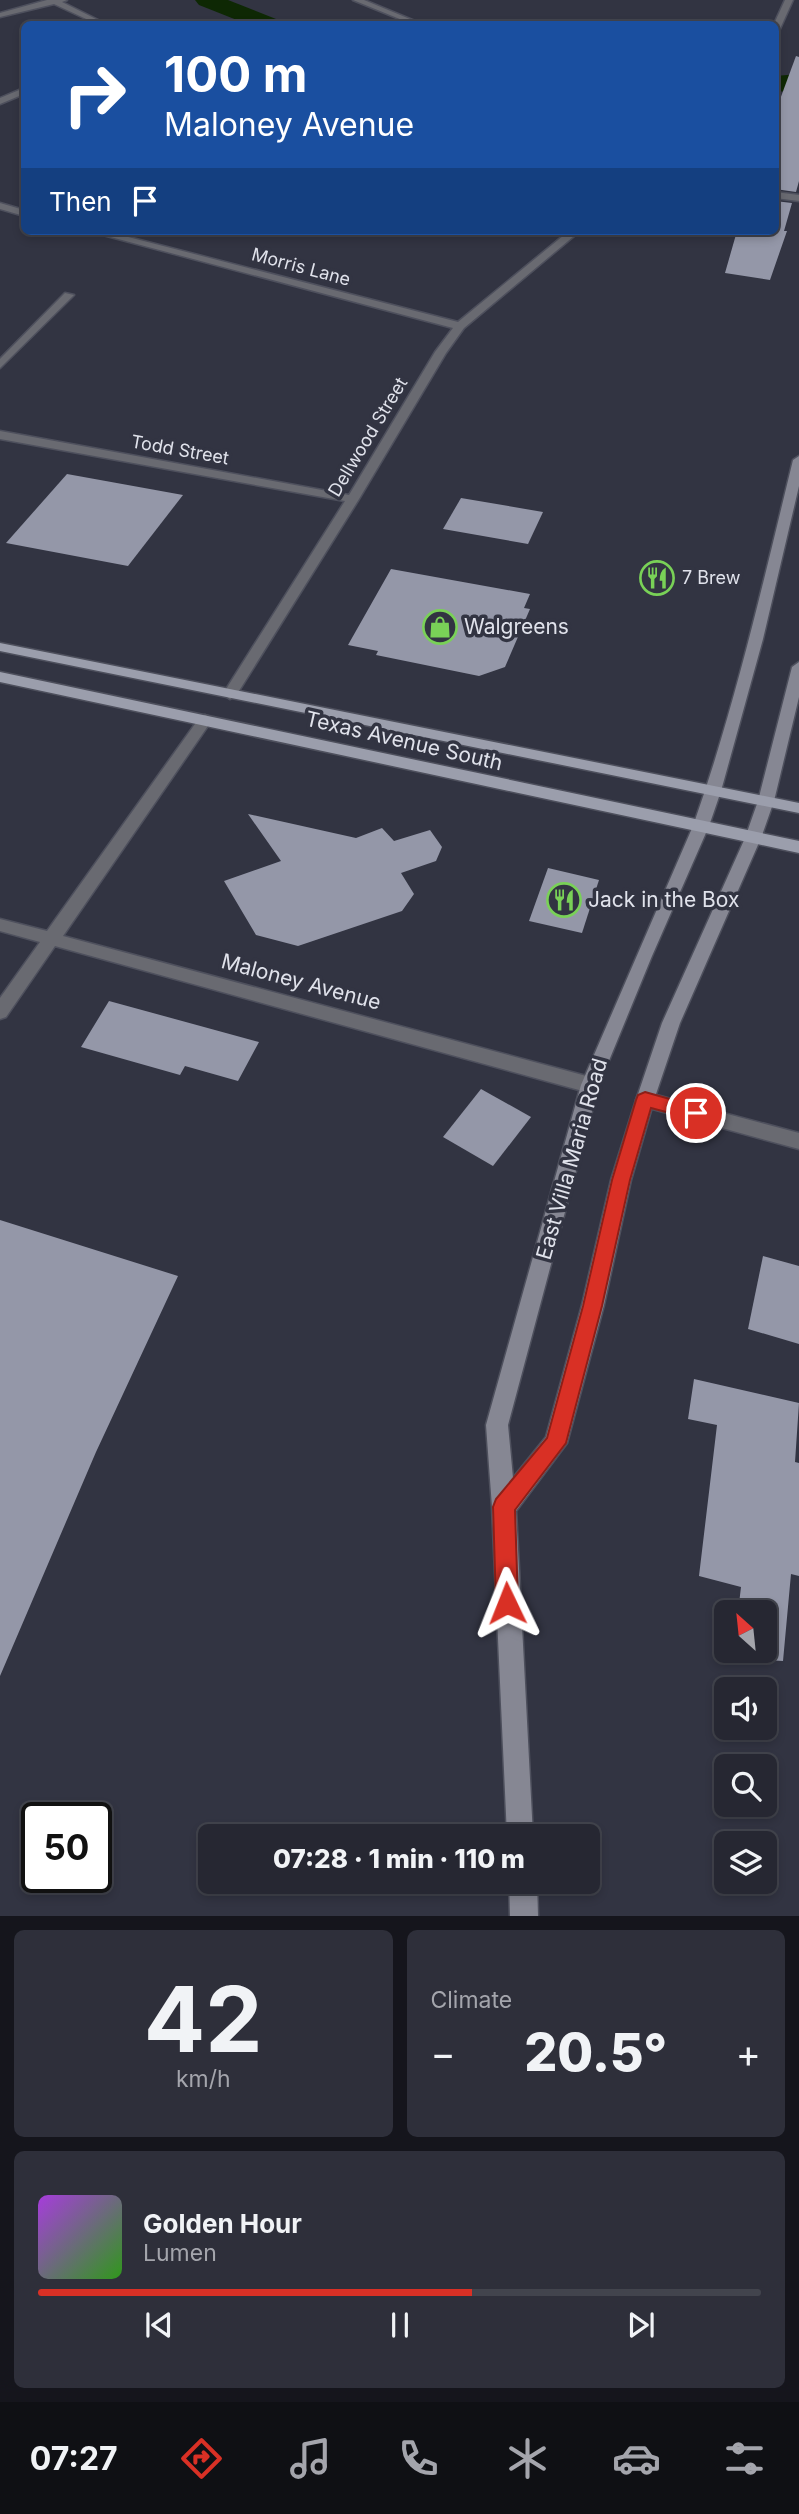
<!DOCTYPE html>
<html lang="en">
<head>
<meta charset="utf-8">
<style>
  :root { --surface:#262732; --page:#2e2f3a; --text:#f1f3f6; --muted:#a4a5ac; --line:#42444d; --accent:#d93025 }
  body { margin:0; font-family:Inter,sans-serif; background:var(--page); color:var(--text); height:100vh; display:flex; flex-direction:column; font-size:26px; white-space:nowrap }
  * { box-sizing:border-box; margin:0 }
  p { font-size:23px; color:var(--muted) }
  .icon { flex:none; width:38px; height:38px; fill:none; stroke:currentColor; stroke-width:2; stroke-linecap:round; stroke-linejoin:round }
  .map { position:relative; height:1916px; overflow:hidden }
  .sheet { display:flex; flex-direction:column; gap:14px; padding:14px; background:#15151c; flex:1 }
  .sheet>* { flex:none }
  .hud { position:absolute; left:21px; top:21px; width:758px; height:214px; border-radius:10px; box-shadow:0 4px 10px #0003,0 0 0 2px var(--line); background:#1a4fa0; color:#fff; overflow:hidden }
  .needle { width:46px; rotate:333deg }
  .controls { position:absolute; left:714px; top:1600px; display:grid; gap:14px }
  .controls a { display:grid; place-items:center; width:63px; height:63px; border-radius:10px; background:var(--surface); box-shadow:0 4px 10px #0003,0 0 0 2px var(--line); font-size:35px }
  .speed { position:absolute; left:21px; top:1802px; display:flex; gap:14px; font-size:35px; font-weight:700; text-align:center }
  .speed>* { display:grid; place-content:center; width:91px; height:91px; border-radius:50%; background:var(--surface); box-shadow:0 4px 10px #0003,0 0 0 2px var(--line); line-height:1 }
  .speed .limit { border:4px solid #111; border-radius:10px; background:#fff; color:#111 }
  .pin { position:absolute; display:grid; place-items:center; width:60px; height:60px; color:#fff; margin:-30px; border:4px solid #fff; border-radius:50%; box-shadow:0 2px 7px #0007 }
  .me { position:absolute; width:77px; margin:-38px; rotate:358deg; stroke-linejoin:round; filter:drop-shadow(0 0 5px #0008) }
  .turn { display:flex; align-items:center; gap:24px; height:147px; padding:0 28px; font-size:32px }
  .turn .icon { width:91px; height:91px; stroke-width:2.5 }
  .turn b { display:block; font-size:49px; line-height:60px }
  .then { display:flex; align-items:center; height:66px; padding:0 28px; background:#0003; gap:14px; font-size:26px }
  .big { font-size:52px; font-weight:800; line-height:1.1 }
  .sheet .widget { flex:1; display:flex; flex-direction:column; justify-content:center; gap:10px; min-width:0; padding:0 24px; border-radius:10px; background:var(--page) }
  .sheet .dial { align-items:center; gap:0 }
  .dial b { font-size:91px; line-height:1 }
  .song { display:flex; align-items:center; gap:21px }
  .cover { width:84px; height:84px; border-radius:10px; background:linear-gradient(135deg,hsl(280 70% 55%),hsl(110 70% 35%)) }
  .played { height:7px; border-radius:4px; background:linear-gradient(90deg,var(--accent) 60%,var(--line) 60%) }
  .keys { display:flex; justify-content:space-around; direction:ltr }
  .heat { display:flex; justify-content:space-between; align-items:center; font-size:38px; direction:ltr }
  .sheet .tiles { flex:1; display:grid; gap:14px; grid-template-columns:1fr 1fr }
  .widget:last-child { grid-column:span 2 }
  .trip { position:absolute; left:198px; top:1824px; width:402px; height:70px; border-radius:10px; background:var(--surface); box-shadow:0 4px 10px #0003,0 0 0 2px var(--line); font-weight:800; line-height:70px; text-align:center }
  .menu { display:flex; height:112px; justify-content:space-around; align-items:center; background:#0f1014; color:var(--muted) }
  .menu .icon { width:49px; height:49px }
  .menu .active { color:var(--accent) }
  .menu b { font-size:32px; color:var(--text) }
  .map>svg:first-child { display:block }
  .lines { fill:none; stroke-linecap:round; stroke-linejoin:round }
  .river { fill:#0e2804; fill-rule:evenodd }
  .building { fill:#9497a8 }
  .street-casing { stroke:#4e505d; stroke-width:3 }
  .secondary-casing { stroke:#4e505d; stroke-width:3 }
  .primary-casing { stroke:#4e505d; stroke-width:3 }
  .street { fill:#696a71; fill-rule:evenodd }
  .secondary { fill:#868793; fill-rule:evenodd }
  .primary { fill:#9b9eac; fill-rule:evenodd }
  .route { fill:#d93025; stroke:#8d1f18; stroke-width:2 }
  .labels { text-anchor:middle; stroke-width:7; stroke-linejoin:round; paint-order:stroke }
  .far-street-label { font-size:18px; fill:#e0e2eb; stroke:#323442 }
  .far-poi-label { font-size:18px; fill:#e0e2eb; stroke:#323442; text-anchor:start }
  .poi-label { font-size:21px; fill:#e0e2eb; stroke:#323442; text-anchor:start }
  .street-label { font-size:21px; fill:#e0e2eb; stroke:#323442 }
</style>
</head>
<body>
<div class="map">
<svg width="799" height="1916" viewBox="0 0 799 1916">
  <rect width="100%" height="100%" fill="#323442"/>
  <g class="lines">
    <g class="river">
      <path d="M195,0H228L276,19L279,24H247L199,5Z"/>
      <path d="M799,74V90L775,92V76Z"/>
    </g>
  </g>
  <g class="building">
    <path d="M796,56L799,57V181L796,192L775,189V113Z"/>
    <path d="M775,201L792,203L784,231H787L770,280L725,273L737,231H775Z"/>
    <path d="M67,474L183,495L128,566L6,543Z"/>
    <path d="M461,498L543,512L528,544L443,529Z"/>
    <path d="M391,569L530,594L524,608L530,609L505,667L479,676L376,655L378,651L348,645Z"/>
    <path d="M248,814L356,838L382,828L394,841L430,830L442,847L436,861L401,873L414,894L402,911L298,946L256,935L224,881L281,861Z"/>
    <path d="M548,868L599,880L582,933L529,921Z"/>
    <path d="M109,1001L259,1042L238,1081L185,1066L180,1075L81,1047Z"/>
    <path d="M481,1089L531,1117L493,1166L443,1137Z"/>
    <path d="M0,1220L178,1276L96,1452L0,1676Z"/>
    <path d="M763,1256L799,1266V1344L748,1329Z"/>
    <path d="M694,1379L799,1403L795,1462L799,1463V1576L791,1574L783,1661L765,1660V1612H738L741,1587L699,1576L717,1425L688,1419Z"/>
  </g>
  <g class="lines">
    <g class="street-casing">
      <g id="street">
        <path d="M47,0H67L62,2L106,24H97L54,4L0,17V13Z"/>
        <path d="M353,0H364L422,24H412Z"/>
        <path d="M785,0H793L779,31L775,33L774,24Z"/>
        <path d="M24,88V94L0,104V98Z"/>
        <path d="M775,192L799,195V201L775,198Z"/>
        <path d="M0,203L24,210V216L0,209Z"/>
        <path d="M88,231H105L458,322L569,231H580L464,328L446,353L359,499L237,694L230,699L223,694L345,501L0,439V431L349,495L435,352L453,328Z"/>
        <path d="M65,293L74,295L0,368V359Z"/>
        <path d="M205,715L210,717L213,720L210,723L63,936L590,1077L597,1080L599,1085L597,1090L590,1093L55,946L6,1017L0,1019V998L40,942L0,931V919L47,931L200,717Z"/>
        <path d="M645,1092L799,1133V1149L638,1105L636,1100L638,1095Z"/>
      </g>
    </g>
    <g class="secondary-casing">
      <g id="secondary">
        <path d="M799,456V486L763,639L721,791L709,826L652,956L599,1085L508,1425L513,1478L546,1437L582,1305L611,1180L636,1100L662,1023L745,838L758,801L792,667L799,662V697L774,801L761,838L680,1023L654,1100L631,1180L604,1305L567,1443L516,1511L533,1836H507L492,1507L486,1425L581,1085L693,826C735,707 763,583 793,460Z"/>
        <path d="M509,1881H537L538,1916H510Z"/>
      </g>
    </g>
    <g class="primary-casing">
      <g id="primary">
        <path d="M0,643L799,803V813L0,651Z"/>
        <path d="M0,672L799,841V853L0,682Z"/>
      </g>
    </g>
    <use href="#street" class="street"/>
    <use href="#secondary" class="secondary"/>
    <use href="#primary" class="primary"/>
  </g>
  <path class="route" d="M645,1092L702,1108L705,1113L702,1118L696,1120L651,1108L630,1180L602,1306L566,1443L515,1510L518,1603L515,1610L507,1614L499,1610L496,1603L493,1507L496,1499L547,1438L583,1306L612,1180L636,1100L638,1095Z"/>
  <defs>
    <g id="restaurant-ring" transform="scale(1.75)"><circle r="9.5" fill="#323442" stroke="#79d157" stroke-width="1.5"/><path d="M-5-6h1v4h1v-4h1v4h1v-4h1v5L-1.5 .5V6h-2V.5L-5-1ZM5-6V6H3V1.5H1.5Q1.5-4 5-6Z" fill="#79d157"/></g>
    <g id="shop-ring" transform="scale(1.75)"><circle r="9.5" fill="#323442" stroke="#79d157" stroke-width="1.5"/><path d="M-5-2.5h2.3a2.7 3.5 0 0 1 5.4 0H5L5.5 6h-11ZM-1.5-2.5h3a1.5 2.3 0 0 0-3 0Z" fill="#79d157"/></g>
  </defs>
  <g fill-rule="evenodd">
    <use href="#restaurant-ring" x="657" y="578"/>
    <use href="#shop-ring" x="440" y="627"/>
    <use href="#restaurant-ring" x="564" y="900"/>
  </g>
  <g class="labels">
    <g class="far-street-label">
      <text transform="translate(301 267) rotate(15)" y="6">Morris Lane</text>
      <text transform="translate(368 437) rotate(-59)" y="6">Dellwood Street</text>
      <text transform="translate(180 450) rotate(10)" y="6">Todd Street</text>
    </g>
    <g class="far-poi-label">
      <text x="682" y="584">7 Brew</text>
    </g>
    <g class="poi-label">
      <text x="464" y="634">Walgreens</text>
      <text x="588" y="907">Jack in the Box</text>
    </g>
    <g class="street-label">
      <text transform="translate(404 741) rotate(13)" y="7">Texas Avenue South</text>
      <text transform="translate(301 982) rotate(15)" y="7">Maloney Avenue</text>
      <text transform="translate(572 1159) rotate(-74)" y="7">East Villa Maria Road</text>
    </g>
  </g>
</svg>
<div class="controls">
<a><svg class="needle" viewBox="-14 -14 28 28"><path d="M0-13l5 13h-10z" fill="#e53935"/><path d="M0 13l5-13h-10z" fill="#a4a5ac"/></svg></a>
<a><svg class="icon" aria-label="sound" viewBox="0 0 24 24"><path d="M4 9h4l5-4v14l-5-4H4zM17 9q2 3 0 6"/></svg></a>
<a><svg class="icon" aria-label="search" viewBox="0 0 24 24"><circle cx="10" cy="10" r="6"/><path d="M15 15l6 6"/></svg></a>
<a><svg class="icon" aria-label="layers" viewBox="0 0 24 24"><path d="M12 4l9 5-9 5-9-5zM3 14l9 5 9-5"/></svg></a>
</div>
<div class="speed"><div class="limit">50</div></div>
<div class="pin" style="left:696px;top:1113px;background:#d93025"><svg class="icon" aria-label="arrive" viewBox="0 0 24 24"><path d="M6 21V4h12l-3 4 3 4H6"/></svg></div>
<svg class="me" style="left:507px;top:1603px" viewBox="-20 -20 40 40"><path d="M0-17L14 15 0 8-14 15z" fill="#d93025" stroke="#fff" stroke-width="4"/></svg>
<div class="trip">07:28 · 1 min · 110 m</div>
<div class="hud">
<div class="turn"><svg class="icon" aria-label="right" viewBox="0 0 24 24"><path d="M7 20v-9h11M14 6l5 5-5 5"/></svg><div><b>100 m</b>Maloney Avenue</div></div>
<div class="then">Then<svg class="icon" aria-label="arrive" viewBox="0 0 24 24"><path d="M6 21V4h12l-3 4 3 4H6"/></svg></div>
</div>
</div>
<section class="sheet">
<div class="tiles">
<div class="widget dial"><b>42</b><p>km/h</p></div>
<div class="widget"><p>Climate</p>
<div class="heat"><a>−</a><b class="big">20.5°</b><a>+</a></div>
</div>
<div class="widget">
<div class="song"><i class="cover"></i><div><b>Golden Hour</b><p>Lumen</p></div></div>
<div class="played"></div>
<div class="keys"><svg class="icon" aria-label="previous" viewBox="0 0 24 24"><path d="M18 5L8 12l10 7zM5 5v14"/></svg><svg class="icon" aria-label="pause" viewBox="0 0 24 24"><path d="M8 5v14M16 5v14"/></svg><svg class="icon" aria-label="next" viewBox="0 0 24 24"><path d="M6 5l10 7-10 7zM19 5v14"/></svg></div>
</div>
</div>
</section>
<nav class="menu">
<b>07:27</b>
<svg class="icon active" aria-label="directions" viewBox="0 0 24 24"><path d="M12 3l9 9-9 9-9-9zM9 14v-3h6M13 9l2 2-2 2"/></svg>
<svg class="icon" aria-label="music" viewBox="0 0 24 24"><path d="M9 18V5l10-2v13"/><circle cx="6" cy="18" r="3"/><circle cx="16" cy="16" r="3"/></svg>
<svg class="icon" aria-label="phone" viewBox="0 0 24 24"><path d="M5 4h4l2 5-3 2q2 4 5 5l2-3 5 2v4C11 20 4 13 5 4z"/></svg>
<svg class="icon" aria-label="climate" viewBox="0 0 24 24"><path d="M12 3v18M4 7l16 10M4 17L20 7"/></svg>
<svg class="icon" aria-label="car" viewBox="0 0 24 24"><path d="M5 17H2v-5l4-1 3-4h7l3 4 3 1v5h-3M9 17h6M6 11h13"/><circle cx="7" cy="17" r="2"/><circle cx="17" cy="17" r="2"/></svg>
<svg class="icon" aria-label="filters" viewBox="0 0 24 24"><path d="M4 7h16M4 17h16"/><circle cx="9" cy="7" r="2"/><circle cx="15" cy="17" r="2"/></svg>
</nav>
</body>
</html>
